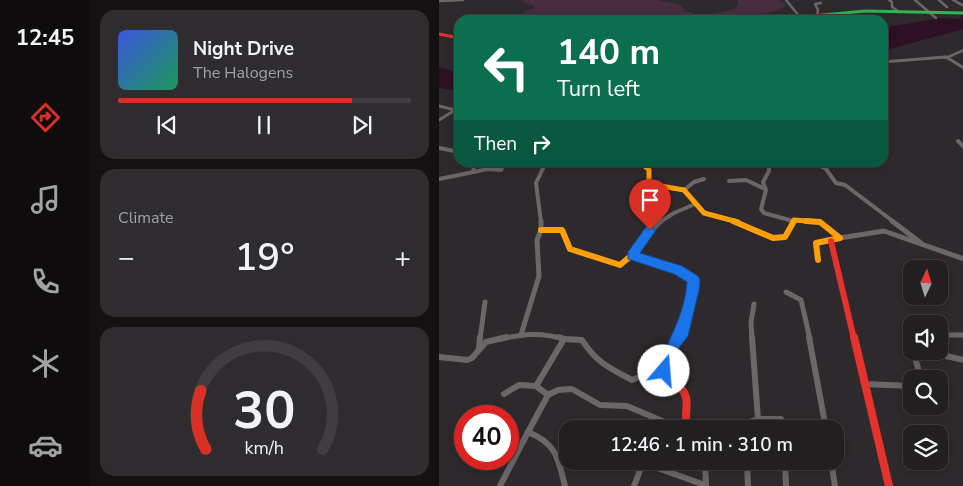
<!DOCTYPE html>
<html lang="en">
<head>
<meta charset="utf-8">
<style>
  :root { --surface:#221f21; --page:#2e2c2e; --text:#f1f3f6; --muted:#a2a2a5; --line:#3f3d3f; --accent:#d93025 }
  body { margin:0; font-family:"Nunito Sans",sans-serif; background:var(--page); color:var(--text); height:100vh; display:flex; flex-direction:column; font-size:19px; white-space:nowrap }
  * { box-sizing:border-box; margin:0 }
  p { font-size:16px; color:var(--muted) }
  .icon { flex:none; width:28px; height:28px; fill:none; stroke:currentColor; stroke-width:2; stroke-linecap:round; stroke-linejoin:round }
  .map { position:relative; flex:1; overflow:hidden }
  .drawer { display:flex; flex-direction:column; gap:10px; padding:10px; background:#131112; width:349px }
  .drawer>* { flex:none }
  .top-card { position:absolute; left:15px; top:15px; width:434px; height:152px; border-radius:15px; box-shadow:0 2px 12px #0003,0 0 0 1px var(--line); background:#0b6e4f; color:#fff; overflow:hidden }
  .needle { width:32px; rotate:4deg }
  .fabs { position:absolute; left:464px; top:260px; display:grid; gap:10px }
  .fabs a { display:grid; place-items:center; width:45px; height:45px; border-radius:10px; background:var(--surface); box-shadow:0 2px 12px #0003,0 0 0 1px var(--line); font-size:25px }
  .speed { position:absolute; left:15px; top:405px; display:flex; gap:10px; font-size:25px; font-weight:700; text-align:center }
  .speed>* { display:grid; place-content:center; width:65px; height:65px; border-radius:50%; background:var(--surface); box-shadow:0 2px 12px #0003,0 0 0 1px var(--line); line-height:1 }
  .speed .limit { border:8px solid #d22; background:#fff; color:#111 }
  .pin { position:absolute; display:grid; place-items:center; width:42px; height:42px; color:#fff; margin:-51px -21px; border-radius:50% 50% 50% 0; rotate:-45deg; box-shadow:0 0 5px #0007 }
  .pin .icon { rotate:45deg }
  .me { position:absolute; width:55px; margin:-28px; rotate:18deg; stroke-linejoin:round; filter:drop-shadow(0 0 4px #0008) }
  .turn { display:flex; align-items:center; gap:18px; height:105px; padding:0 20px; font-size:22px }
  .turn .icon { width:65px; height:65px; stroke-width:2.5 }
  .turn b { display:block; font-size:35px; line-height:42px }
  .then { display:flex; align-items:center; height:48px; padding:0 20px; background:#0003; gap:10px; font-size:19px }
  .big { font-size:38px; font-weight:600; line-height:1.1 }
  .drawer .tile { flex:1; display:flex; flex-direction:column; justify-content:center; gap:8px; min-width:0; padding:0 18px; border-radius:15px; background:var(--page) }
  .drawer .dial { align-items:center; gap:0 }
  .dial svg { height:130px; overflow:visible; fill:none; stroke:var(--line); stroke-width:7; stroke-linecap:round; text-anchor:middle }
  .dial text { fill:var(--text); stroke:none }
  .song { display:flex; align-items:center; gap:15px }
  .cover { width:60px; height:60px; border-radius:8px; background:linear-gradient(135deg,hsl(230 70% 55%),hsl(150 70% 35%)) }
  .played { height:5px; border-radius:2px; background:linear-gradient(90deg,var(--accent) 80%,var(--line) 80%) }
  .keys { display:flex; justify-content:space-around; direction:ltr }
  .heat { display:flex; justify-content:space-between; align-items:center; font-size:28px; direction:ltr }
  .trip { position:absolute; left:120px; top:420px; width:285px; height:50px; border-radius:15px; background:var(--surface); box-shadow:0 2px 12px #0003,0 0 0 1px var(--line); font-weight:600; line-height:50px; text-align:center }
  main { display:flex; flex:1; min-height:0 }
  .tabs { display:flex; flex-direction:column; width:90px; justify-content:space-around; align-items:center; background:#0e0c0d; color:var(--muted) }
  .tabs .icon { width:35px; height:35px }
  .tabs .active { color:var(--accent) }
  .tabs b { font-size:22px; color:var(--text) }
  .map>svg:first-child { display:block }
  .green { fill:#4a2c3f }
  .water { fill:#2d1024 }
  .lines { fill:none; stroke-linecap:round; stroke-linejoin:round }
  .street-far4 { stroke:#6b6769; stroke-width:2.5 }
  .street-far3 { stroke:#6b6769; stroke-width:3 }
  .street-far2 { stroke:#6b6769; stroke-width:4 }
  .street-far1 { stroke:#6b6769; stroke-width:5 }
  .street { stroke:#6b6769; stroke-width:6 }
  .fast { stroke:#30b455; stroke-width:3 }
  .slow-far1 { stroke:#ff9f0a; stroke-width:5 }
  .slow { stroke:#ff9f0a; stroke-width:6 }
  .jam-far2 { stroke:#e5322d; stroke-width:3 }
  .jam-far1 { stroke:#e5322d; stroke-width:6 }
  .jam { stroke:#e5322d; stroke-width:8 }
  .route { fill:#1a73e8; stroke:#114b97 }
</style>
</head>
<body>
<main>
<nav class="tabs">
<b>12:45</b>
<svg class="icon active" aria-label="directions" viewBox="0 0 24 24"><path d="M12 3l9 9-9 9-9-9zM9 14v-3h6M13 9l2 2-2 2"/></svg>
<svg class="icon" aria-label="music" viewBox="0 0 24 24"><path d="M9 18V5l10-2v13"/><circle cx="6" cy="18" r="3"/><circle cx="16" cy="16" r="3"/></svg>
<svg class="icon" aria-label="phone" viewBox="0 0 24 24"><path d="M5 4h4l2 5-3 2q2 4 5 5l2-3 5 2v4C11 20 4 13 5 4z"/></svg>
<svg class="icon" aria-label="climate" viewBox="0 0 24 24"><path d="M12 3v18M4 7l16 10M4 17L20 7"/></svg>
<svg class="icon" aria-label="car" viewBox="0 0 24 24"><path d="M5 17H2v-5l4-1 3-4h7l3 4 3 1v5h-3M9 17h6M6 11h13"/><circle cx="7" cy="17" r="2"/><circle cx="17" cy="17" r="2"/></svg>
</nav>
<section class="drawer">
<div class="tile">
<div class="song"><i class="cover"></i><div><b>Night Drive</b><p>The Halogens</p></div></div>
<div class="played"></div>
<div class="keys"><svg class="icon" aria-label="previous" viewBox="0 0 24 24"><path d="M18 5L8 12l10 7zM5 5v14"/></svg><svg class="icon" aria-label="pause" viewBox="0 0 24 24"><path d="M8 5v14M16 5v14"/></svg><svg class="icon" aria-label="next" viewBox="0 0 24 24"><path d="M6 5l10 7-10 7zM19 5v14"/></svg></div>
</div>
<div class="tile"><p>Climate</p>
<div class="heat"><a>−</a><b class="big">19°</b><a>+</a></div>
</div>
<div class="tile dial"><svg viewBox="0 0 100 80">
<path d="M14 69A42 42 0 1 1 86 69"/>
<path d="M14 69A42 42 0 0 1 11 33" stroke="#d93025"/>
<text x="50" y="56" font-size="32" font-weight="700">30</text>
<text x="50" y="72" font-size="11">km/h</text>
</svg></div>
</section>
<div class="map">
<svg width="525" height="486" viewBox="0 0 525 486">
  <rect width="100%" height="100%" fill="#2e292c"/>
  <path class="green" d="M85,0H217L242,5C250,21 281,13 295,9L299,4L298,0H339L347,5C336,18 300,13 284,16C279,16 274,19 268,20H41L80,17L88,10L95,9L96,6L83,2Z"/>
  <g class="water">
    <path d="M524,15V29L444,51V28L501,18L521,19L524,18L520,16Z"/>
    <path d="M0,67L20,73V91L0,88Z"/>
  </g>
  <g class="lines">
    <g class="street-far4">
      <path d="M347,0L360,16"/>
      <path d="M450,0L453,2V7L459,11"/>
      <path d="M476,0L497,18"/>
      <path d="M500,0L508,7"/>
      <path d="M514,0L525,6"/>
      <path d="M0,1L24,0"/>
      <path d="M378,15L379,10L376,4L382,3"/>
      <path d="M497,58L506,57"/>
      <path d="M507,58L525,50"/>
    </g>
    <g class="street-far3">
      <path d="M507,57L525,68"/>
      <path d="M444,62L506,57"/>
      <path d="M0,106L20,111"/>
      <path d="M0,120L16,110"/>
    </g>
    <g class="street-far2">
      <path d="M519,141L525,147"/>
      <path d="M0,148L20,152"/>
      <path d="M330,162V171L324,182L327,190L322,209L325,213L354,221"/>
      <path d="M375,162L387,169L397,183L406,185L455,222"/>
      <path d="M34,172L36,162"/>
      <path d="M0,179L49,169L62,170L66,162"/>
      <path d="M290,181L307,180L326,189"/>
      <path d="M245,190L255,182L265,179"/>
      <path d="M102,222L97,183L107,162"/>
      <path d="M221,222L235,213L256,204"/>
    </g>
    <g class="street-far1">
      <path d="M453,221L482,243"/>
      <path d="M401,238L445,231L525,259"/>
      <path d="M193,255L206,237L222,221"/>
      <path d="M347,292L362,300L371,339"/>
      <path d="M467,327L470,339"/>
      <path d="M82,335L100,276L98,240L102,230V221"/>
      <path d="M500,335H525"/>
      <path d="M41,339L46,302"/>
      <path d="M62,339C85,334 102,332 124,339"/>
      <path d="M313,339L312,322L315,304"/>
    </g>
    <g class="street">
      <path d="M370,337L387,429"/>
      <path d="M470,337L472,346"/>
      <path d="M125,339L143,340C157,362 170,368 193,380L212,372L224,373"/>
      <path d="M40,348L41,337"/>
      <path d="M474,351L482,379"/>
      <path d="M507,356L525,360"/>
      <path d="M0,357L28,360L33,358L47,342L68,337"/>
      <path d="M425,384L472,386"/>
      <path d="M65,394L80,385L97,386"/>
      <path d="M109,395L119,390L133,389L161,405L188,406L242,429"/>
      <path d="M319,419H342L343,429"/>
      <path d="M307,429L308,423L319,419L313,337"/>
      <path d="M89,432L109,395L97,386L125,339L120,337"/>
      <path d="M266,461L267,486"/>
      <path d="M308,461L309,486"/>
      <path d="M346,461L347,486"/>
      <path d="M392,461L396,486"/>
      <path d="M61,486L89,432C118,444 119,458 126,486"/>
      <path d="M195,486L202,468L207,464L266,485"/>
    </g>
    <path class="fast" d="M331,20L426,11L525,13"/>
    <g class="slow-far1">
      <path d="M201,162L210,170V184L245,190L265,213L299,222"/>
      <path d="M354,222L355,220L381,222"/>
    </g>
    <g class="slow">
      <path d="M294,221L334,238L346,237L355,221"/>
      <path d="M367,221L381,222L401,238L377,243L379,260"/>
      <path d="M102,230H123L131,249L181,265L193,255L239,270L255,280L248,314"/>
    </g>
    <path class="jam-far2" d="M0,34L20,38"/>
    <g class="jam-far1">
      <path d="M392,241L415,339"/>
      <path d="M239,339L248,314"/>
    </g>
    <g class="jam">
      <path d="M239,337L224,373C253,395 248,394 246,429"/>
      <path d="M415,337L450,486"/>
    </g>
  </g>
  <path class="route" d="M211,226L217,230L201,253L243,266L259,276L261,280L260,290L249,336L239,349L230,377L225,379L220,377L218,371C228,341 246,315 248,282L235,274L189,259V252L207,227Z"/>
</svg>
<div class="fabs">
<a><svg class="needle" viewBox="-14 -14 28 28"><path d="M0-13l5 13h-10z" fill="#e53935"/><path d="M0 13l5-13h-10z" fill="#a2a2a5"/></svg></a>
<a><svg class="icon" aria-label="sound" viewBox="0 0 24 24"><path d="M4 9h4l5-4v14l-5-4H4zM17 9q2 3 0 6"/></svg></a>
<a><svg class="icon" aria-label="search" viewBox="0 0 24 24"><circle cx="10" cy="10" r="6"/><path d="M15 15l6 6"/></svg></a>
<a><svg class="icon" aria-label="layers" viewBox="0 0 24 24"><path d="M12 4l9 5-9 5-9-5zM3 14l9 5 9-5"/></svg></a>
</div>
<div class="speed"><div class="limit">40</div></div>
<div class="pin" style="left:211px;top:230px;background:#d93025"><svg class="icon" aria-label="arrive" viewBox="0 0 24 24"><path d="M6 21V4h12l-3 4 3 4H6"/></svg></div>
<svg class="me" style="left:225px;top:371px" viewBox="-20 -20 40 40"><circle r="19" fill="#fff"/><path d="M0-13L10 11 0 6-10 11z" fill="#1a73e8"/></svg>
<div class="trip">12:46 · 1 min · 310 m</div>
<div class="top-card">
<div class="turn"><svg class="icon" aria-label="left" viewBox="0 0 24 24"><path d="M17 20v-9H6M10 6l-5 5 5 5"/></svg><div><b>140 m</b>Turn left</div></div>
<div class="then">Then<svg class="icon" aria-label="right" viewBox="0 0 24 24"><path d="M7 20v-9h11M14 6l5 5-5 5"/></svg></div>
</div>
</div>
</main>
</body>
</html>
